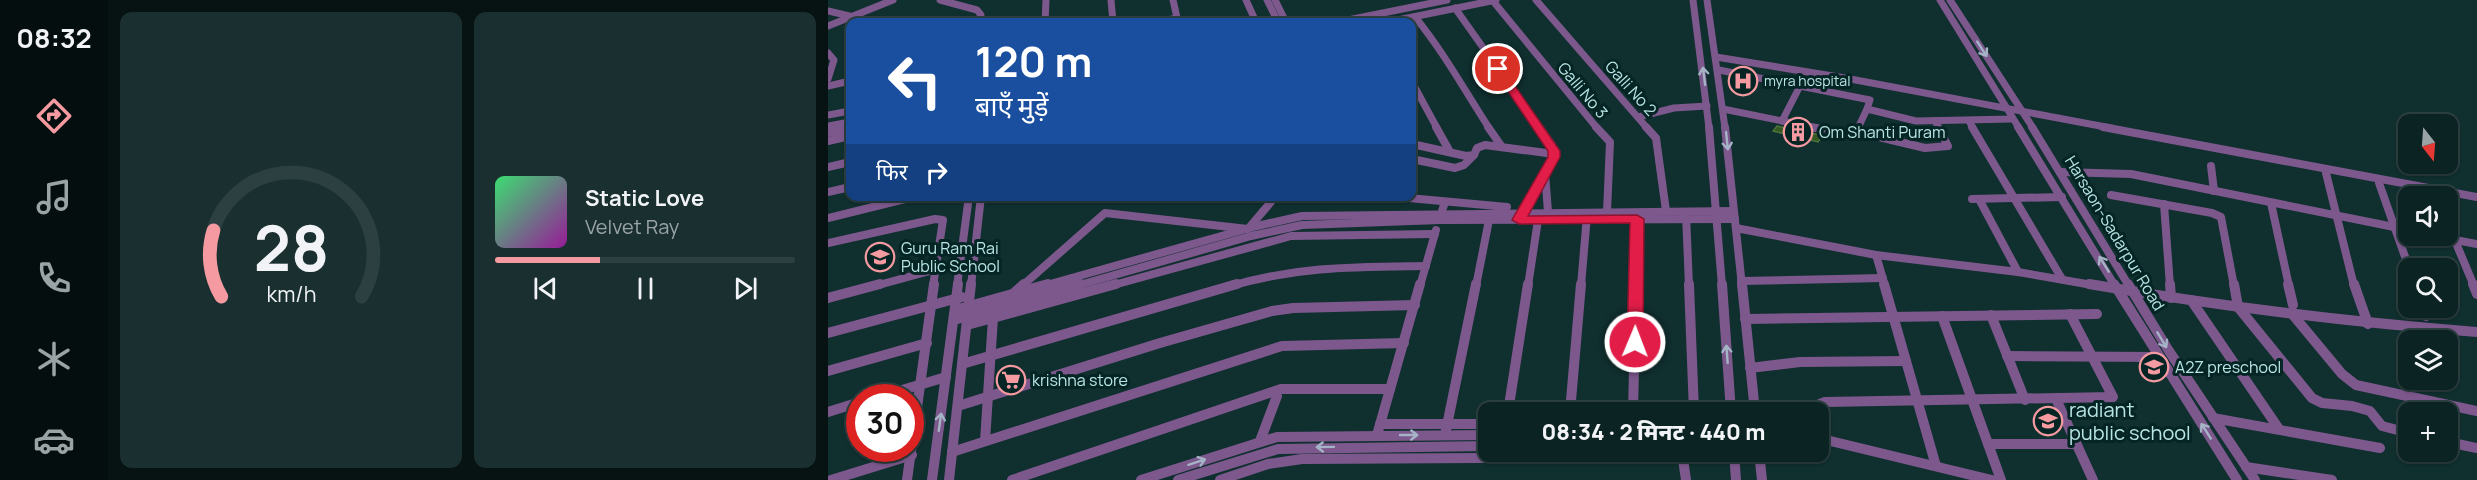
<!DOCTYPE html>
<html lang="hi">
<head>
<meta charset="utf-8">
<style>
  :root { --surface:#0c2323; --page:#1a2f30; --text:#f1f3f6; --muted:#9aa4a6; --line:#2c4041; --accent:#f49aa0 }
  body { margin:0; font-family:Manrope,"Noto Sans Devanagari",sans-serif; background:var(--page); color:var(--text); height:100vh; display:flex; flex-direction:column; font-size:22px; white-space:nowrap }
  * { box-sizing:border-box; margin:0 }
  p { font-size:20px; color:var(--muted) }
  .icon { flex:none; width:33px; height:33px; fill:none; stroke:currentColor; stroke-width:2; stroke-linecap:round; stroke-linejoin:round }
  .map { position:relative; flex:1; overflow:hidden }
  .drawer { display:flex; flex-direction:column; gap:12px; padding:12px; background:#071313; width:720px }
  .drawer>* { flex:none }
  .guide { position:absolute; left:18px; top:18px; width:570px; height:183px; border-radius:12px; box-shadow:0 2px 4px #0004,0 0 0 2px var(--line); background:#1a4fa0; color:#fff; overflow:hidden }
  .needle { width:39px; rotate:163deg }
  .fabs { position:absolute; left:1570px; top:114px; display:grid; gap:12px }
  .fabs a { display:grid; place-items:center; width:60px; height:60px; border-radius:12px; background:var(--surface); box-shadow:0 2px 4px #0004,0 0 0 2px var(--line); font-size:30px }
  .speed { position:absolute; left:18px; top:384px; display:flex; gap:12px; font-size:30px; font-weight:700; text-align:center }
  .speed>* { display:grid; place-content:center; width:78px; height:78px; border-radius:50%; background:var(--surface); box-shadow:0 2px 4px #0004,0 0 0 2px var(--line); line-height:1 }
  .speed .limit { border:9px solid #d22; background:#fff; color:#111 }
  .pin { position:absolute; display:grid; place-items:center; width:51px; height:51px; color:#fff; margin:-26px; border:3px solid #fff; border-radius:50%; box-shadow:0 2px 6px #0007 }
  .me { position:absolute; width:66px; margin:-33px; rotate:1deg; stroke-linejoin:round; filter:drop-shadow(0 0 4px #0008) }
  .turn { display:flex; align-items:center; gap:21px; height:126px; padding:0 30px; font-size:27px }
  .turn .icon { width:78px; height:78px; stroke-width:2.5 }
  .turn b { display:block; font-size:42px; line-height:51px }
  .then { display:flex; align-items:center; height:57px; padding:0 30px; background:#0003; gap:12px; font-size:22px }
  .drawer .widget { flex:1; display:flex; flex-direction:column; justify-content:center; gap:9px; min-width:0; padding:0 21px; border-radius:12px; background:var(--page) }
  .drawer .dial { align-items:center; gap:0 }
  .dial svg { height:156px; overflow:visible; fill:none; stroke:var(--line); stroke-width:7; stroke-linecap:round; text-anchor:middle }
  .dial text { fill:var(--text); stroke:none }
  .song { display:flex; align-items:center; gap:18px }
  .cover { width:72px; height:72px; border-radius:9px; background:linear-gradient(135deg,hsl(140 70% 55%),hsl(300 70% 35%)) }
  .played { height:6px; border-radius:3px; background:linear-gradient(90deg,var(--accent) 35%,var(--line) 35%) }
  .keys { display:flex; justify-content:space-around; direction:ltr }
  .drawer .tiles { flex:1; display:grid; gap:12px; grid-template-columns:repeat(2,1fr) }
  .trip { position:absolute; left:650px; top:402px; width:351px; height:60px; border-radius:12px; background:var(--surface); box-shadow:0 2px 4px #0004,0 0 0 2px var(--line); font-weight:800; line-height:60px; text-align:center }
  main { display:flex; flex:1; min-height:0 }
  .menu { display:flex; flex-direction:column; width:108px; justify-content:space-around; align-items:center; background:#050e0e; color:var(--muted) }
  .menu .icon { width:42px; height:42px }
  .menu .active { color:var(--accent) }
  .menu b { font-size:27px; color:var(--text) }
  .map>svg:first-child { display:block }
  .building { fill:#365923; stroke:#4e723b; stroke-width:1.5 }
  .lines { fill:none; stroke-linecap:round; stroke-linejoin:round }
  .minor-far2 { stroke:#7d588d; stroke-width:7 }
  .minor-far1 { stroke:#7d588d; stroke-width:8 }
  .minor { stroke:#7d588d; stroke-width:10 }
  .oneway { stroke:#a4b4c6 }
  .route { fill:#e11d48; stroke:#92132f; stroke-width:1.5 }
  .labels { text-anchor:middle; stroke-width:6; stroke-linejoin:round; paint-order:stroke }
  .far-poi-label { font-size:14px; fill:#b9e5e4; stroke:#052525; text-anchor:start }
  .street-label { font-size:16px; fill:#b9e5e4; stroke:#052525 }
  .poi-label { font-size:16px; fill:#b9e5e4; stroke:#052525; text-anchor:start }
  .near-poi-label { font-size:20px; fill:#b9e5e4; stroke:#052525; text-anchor:start }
</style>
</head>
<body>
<main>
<nav class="menu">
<b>08:32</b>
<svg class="icon active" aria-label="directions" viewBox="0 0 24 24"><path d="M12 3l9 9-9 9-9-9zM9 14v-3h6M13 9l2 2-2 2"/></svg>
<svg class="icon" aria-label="music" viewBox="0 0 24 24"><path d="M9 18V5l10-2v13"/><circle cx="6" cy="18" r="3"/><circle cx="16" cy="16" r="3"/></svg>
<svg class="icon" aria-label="phone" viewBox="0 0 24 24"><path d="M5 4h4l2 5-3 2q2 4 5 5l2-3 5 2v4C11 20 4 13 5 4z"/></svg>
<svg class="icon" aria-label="climate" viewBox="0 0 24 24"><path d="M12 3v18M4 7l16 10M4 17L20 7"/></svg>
<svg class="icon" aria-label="car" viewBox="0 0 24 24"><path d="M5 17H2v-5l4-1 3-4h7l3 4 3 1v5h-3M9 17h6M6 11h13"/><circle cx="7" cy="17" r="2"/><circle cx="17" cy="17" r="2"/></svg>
</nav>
<section class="drawer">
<div class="tiles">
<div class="widget dial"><svg viewBox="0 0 100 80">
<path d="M14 69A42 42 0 1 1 86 69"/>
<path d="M14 69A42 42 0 0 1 10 35" stroke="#f49aa0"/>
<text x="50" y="56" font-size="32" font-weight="700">28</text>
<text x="50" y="72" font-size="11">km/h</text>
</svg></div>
<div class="widget">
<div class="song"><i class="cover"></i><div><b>Static Love</b><p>Velvet Ray</p></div></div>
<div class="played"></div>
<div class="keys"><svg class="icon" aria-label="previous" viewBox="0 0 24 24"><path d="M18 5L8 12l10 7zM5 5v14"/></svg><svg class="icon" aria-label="pause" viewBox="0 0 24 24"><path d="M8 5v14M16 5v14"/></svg><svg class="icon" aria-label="next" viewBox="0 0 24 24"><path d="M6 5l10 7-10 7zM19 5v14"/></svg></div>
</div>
</div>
</section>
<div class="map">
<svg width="1649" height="480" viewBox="0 0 1649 480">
  <rect width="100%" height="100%" fill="#102f2f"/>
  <path class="building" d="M949,126L981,133L995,135L990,142L945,131Z"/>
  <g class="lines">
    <g class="minor-far2">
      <path d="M112,0L149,10L153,15L152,22"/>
      <path d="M283,0L285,22"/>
      <path d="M345,0L350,22"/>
      <path d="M418,0L428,22"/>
      <path d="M439,0L450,22"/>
      <path d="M447,0L458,22"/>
      <path d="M708,0L819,128"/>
      <path d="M865,0L881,128"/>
      <path d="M879,0L897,128"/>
      <path d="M1112,0L1191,128"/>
      <path d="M1122,0L1205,128"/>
      <path d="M665,1L769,128"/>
      <path d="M627,8L712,128"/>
      <path d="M0,11L47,22"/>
      <path d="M587,17C615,51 637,91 661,128"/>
      <path d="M217,22L218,0"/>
      <path d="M329,22L349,18"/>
      <path d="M510,22L619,0"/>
      <path d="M560,22L668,0"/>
      <path d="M0,26L65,0"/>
      <path d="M0,53L6,60L0,79"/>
      <path d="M888,57L1017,78L1283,128"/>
      <path d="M891,70L1042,100L1039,109L1088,121L1184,119"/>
      <path d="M584,82L609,128"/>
      <path d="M0,86L22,81"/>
      <path d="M895,109L989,128"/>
      <path d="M0,115L22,111"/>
      <path d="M810,117L846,108L879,106"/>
      <path d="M954,121L972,86"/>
      <path d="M1107,121L1111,128"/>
      <path d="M1141,121L1145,128"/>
      <path d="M0,126L22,122"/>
      <path d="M1030,128L1039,109"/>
    </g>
    <g class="minor-far1">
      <path d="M608,127L622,152"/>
      <path d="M660,127L674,147"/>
      <path d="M711,127L724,145L726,154"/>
      <path d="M768,127L782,142L779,212"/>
      <path d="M818,127L828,138L838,211"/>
      <path d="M881,127L894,286"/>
      <path d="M897,127L914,286"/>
      <path d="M982,127L994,129"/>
      <path d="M1031,127L1030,132L1097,148L1120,146L1110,127"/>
      <path d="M1144,127L1234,279"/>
      <path d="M1190,127L1287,286"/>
      <path d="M1204,127L1301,286"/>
      <path d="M1275,127L1649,197"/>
      <path d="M0,133L22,129"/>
      <path d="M0,141L22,136"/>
      <path d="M584,144L638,156L646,155L649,148L657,145L726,154"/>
      <path d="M584,159L627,168L636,165L646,155"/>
      <path d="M1383,166L1386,191"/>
      <path d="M0,167L22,162"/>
      <path d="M1233,172L1303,174L1581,230"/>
      <path d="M717,173L720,212"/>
      <path d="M1498,173L1526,286"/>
      <path d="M1551,183L1581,268"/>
      <path d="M0,192L22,187"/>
      <path d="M1283,195L1384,213L1393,217L1406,286"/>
      <path d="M559,196L679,207"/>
      <path d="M1144,199L1234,197"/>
      <path d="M1151,199L1190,272"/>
      <path d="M1443,203L1461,286"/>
      <path d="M1336,204L1342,286"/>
      <path d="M858,214L861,286"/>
      <path d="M693,215L726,154"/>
      <path d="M612,217L617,202"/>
      <path d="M0,218L89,196"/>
      <path d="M1620,224L1646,286"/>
      <path d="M908,228L1048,255L1190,272L1270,286"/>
      <path d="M1606,236L1649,244"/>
      <path d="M0,243L107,219L115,220L105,286"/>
      <path d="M1048,255L1057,286"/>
      <path d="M913,281L1055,278"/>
      <path d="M47,286L109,269"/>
      <path d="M129,286L141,196"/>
      <path d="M143,286L153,196"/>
      <path d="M194,286L277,213L420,229L448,196"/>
      <path d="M215,286L429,226L474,216L905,211"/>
      <path d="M248,286L423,236L474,225L612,220L907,219"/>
      <path d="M282,286L463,236L607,234"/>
      <path d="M403,286C470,266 529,267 598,266"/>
      <path d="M592,286L608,230"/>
      <path d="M648,286L661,220"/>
      <path d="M700,286L710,220"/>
      <path d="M753,286L759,215"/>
      <path d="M808,286L809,219"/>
    </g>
    <g class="minor">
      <path d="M861,284L866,412"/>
      <path d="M894,284L903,412"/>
      <path d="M914,284L927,412"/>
      <path d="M1056,284L1108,466"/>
      <path d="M1261,284C1390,306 1519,322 1649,332"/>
      <path d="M1286,284L1409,480"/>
      <path d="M1300,284L1341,351L1427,480"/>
      <path d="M1342,284L1343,298"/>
      <path d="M1406,284L1410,307L1484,398L1494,403L1524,406L1542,411L1554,426L1581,433"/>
      <path d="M1460,284L1465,305"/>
      <path d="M1526,284L1540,324"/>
      <path d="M1645,284L1649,294"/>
      <path d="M187,292L196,284"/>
      <path d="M0,298L52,284"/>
      <path d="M1363,300L1451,429"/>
      <path d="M1595,308L1598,316"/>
      <path d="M127,310L220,284"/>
      <path d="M1163,315L1197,400"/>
      <path d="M1465,315L1514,374L1528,385L1649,411"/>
      <path d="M1114,316L1173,480"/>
      <path d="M917,319L1269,314"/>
      <path d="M126,320L253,284"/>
      <path d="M139,325L288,284"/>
      <path d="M0,333L134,297"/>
      <path d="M1179,356L1331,357"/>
      <path d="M134,364L409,284"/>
      <path d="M922,368L972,362L1078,361"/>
      <path d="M0,371L99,343"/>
      <path d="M47,398L118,377"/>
      <path d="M1228,399L1265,480"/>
      <path d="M130,406L332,343L444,311L465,308L587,305"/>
      <path d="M0,412L32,402"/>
      <path d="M680,412L700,284"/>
      <path d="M742,412L753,284"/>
      <path d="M805,412L808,284"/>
      <path d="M1385,418L1552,448"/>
      <path d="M552,424H660"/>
      <path d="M549,435L592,284"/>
      <path d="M617,435L648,284"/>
      <path d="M990,438L992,404L997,402L1285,397L1242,314"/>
      <path d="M990,438L1164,480"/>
      <path d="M157,441L165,318"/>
      <path d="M432,441L449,396"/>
      <path d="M1620,442L1649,448"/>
      <path d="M1160,444H1248"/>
      <path d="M124,452L454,346L576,343"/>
      <path d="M854,452L858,480"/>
      <path d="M906,452L908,480"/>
      <path d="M931,452L934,480"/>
      <path d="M1418,467L1504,480"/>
      <path d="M3,480L84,455"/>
      <path d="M79,480L106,284"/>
      <path d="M104,480L130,284"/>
      <path d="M121,480L143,284"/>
      <path d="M184,480L453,389H562"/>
      <path d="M313,480L449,437L660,435"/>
      <path d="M350,480L450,449L660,446"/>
      <path d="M392,480L440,464L474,459L855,457"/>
    </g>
  </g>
  <defs><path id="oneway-shaft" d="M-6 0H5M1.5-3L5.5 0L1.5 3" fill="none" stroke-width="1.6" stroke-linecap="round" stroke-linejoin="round" transform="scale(1.5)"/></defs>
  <g class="oneway">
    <use href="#oneway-shaft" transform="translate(1154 49) rotate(57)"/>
    <use href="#oneway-shaft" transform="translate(876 76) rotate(-97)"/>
    <use href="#oneway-shaft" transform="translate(899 141) rotate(84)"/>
    <use href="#oneway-shaft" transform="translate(1276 264) rotate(-122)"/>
    <use href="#oneway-shaft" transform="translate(1334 340) rotate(59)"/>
    <use href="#oneway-shaft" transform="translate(899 354) rotate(-94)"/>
    <use href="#oneway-shaft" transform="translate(112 422) rotate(-82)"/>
    <use href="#oneway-shaft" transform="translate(1378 431) rotate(-123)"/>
    <use href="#oneway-shaft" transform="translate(581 435)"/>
    <use href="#oneway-shaft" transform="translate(497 447) rotate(179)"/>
    <use href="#oneway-shaft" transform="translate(369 462) rotate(-18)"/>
  </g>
  <path class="route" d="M670,66L674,67L732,151V157L700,216L809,215L816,219L815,342L812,346H801L799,342L802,223L691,224L684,220L720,157V151L665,69Z"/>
  <defs>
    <g id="hospital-ring" transform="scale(1.5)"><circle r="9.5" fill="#052525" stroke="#f49aa0" stroke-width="1.5"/><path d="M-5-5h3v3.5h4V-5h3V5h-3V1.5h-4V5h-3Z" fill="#f49aa0"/></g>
    <g id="building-ring" transform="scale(1.5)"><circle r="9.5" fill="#052525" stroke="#f49aa0" stroke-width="1.5"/><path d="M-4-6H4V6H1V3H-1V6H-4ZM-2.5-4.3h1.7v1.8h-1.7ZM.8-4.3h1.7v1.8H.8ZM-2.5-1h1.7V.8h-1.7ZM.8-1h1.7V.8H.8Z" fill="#f49aa0"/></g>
    <g id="school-ring" transform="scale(1.5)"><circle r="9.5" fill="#052525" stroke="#f49aa0" stroke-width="1.5"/><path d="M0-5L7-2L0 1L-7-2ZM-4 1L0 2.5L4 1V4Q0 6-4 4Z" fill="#f49aa0"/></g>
    <g id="supermarket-ring" transform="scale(1.5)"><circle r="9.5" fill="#052525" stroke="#f49aa0" stroke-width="1.5"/><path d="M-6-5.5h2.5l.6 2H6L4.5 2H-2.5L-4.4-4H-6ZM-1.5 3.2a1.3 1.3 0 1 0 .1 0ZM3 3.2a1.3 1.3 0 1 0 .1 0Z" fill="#f49aa0"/></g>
  </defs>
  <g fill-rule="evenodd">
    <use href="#hospital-ring" x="915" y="81"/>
    <use href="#building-ring" x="970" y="132"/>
    <use href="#school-ring" x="52" y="257"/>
    <use href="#school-ring" x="1326" y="367"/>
    <use href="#supermarket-ring" x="183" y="380"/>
    <use href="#school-ring" x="1220" y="421"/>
  </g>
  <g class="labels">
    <g class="far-poi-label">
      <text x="936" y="86">myra hospital</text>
    </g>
    <g class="street-label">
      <text transform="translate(803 88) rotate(48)" y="6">Galli No 2</text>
      <text transform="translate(755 90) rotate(50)" y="6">Galli No 3</text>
      <text transform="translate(1287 233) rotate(59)" y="6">Harsaon-Sadarpur Road</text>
    </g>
    <g class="poi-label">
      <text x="991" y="138">Om Shanti Puram</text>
      <text x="73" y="254">Guru Ram Rai<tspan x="73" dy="18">Public School</tspan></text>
      <text x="1347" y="373">A2Z preschool</text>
      <text x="204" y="386">krishna store</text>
    </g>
    <g class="near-poi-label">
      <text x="1241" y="417">radiant<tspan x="1241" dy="23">public school</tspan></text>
    </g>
  </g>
</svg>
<div class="fabs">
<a><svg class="needle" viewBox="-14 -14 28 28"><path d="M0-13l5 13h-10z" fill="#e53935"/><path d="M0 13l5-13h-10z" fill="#9aa4a6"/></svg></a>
<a><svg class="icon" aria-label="sound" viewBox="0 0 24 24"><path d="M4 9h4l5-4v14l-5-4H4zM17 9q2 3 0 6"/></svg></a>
<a><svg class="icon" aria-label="search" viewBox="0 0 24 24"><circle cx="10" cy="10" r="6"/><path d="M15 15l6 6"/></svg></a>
<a><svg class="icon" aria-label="layers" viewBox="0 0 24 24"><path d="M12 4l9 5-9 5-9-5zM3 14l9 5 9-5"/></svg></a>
<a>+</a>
</div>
<div class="speed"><div class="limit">30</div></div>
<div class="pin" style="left:670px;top:69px;background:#d93025"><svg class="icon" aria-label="arrive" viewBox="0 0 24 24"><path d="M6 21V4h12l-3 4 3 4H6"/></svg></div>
<svg class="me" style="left:807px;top:342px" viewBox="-20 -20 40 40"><circle r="17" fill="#e11d48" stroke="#fff" stroke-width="3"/><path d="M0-11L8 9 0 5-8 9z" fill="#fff"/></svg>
<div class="trip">08:34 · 2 मिनट · 440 m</div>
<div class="guide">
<div class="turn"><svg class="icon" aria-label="left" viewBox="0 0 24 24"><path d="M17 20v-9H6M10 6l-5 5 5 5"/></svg><div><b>120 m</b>बाएँ मुड़ें</div></div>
<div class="then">फिर<svg class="icon" aria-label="right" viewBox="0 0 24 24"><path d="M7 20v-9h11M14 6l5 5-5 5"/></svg></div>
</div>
</div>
</main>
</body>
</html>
